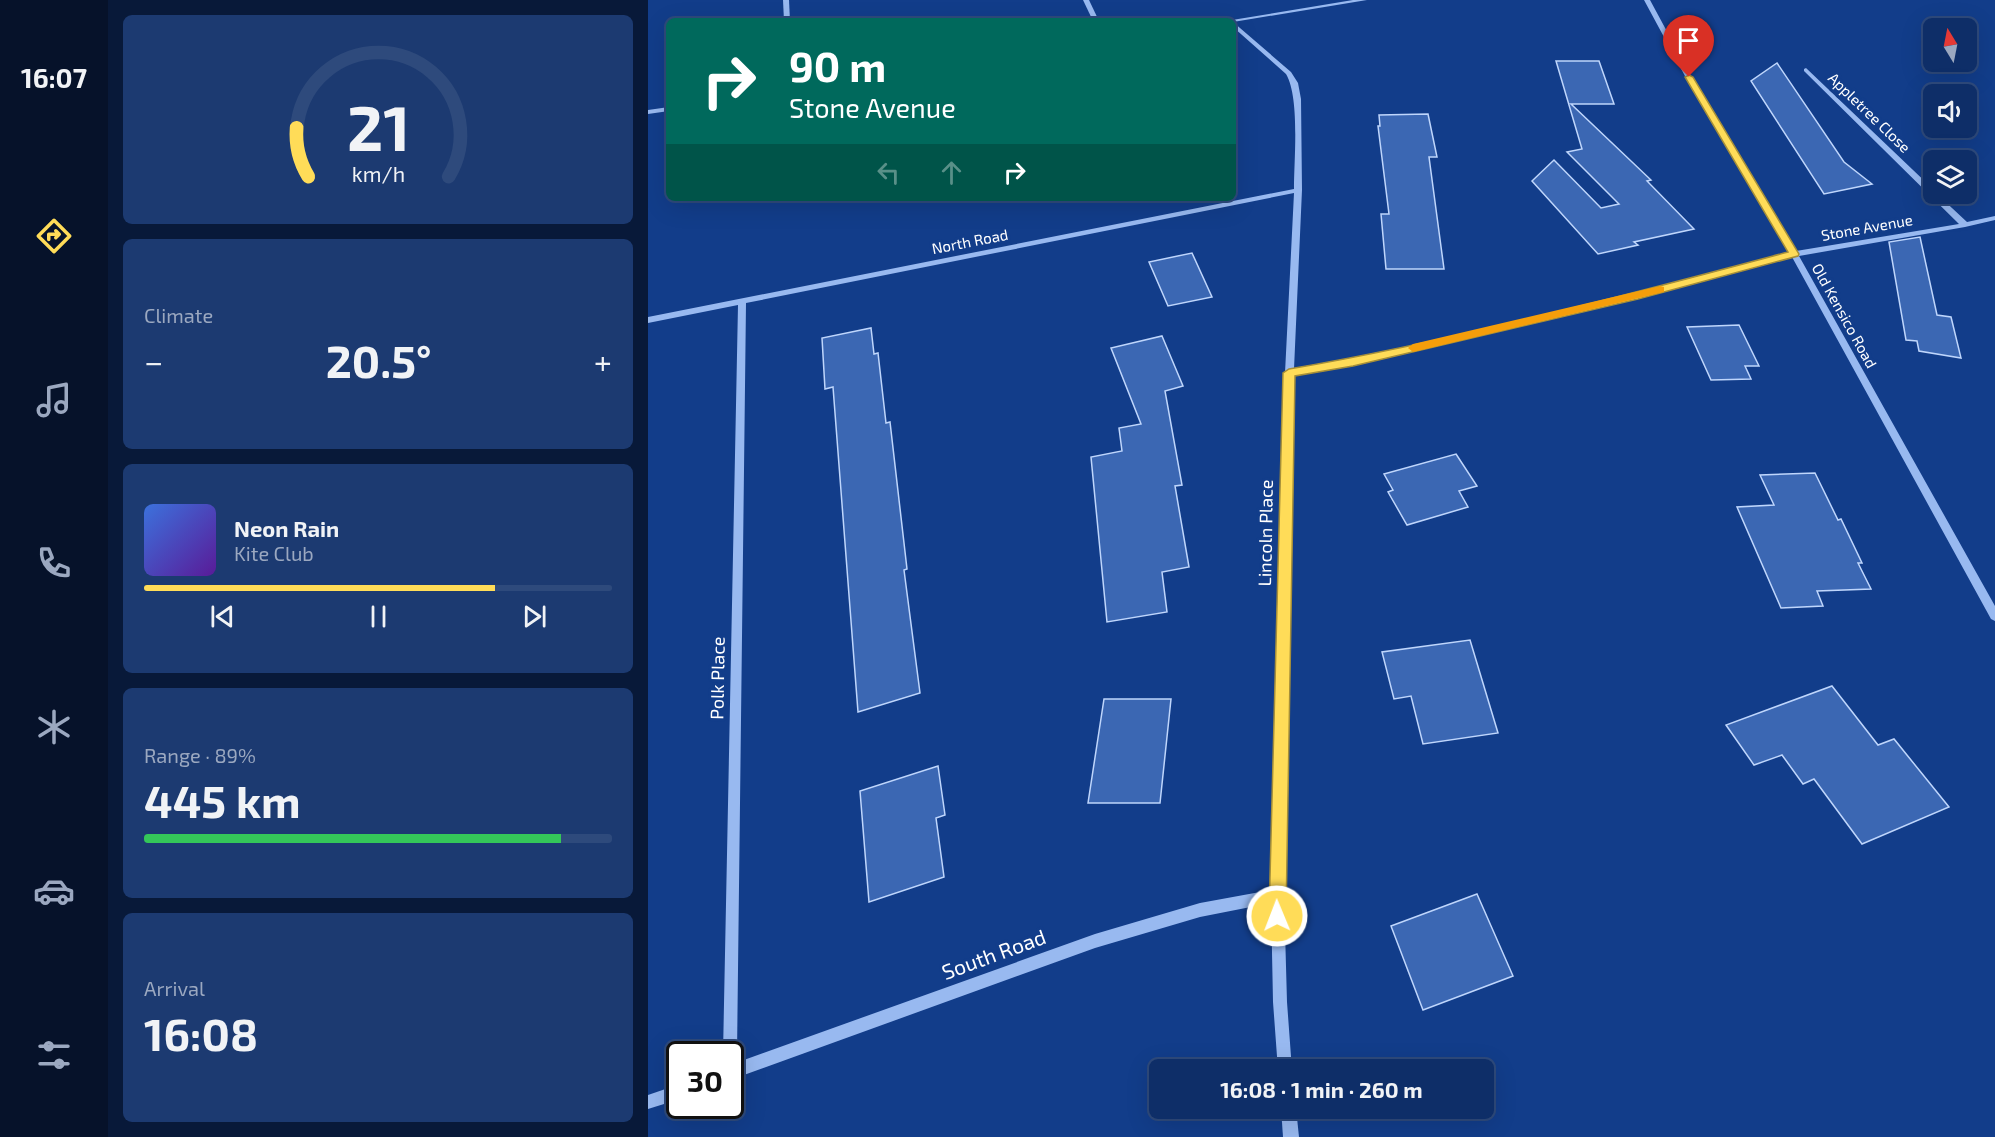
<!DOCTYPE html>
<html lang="en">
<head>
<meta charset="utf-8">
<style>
  :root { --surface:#0e2e68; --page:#1c3a71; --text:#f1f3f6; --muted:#9ba8c0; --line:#2e4a7c; --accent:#ffdc58 }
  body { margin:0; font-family:"Exo 2",sans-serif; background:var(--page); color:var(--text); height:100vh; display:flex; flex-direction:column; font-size:22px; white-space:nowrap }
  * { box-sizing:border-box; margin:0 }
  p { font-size:20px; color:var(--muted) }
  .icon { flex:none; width:33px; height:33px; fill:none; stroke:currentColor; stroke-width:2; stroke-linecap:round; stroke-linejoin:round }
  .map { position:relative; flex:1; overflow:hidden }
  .panel { display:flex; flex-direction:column; gap:15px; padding:15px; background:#081939; width:540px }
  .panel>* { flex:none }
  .top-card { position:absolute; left:18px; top:18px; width:570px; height:183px; border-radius:9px; box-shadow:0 6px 24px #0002,0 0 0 2px var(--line); background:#00695c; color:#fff; overflow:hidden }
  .needle { width:39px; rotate:350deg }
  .controls { position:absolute; left:1275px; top:18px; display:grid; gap:12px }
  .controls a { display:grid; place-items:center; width:54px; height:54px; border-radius:9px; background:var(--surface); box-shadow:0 6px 24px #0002,0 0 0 2px var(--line); font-size:30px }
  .speed { position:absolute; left:18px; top:1041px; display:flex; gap:12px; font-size:30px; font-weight:700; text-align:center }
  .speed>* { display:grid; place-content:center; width:78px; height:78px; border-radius:50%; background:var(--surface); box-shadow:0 6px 24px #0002,0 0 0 2px var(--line); line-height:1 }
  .speed .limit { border:3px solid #111; border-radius:9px; background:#fff; color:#111 }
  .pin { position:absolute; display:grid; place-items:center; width:51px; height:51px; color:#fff; margin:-62px -26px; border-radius:50% 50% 50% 0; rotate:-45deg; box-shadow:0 0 6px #0007 }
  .pin .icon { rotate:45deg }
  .me { position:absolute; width:66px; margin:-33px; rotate:359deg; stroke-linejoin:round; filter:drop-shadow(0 0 4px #0008) }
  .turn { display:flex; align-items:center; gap:21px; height:126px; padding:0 24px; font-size:27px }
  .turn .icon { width:78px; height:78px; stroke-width:2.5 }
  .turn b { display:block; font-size:42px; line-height:51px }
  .lanes { display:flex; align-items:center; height:57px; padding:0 24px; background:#0003; justify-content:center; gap:30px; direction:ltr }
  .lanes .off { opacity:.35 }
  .big { font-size:45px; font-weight:700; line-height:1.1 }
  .panel .widget { flex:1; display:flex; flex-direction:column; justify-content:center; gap:9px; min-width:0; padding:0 21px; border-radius:9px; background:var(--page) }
  .panel .dial { align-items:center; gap:0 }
  .dial svg { height:156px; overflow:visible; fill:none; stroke:var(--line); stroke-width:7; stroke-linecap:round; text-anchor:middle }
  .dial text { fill:var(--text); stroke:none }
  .song { display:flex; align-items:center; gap:18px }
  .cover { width:72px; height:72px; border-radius:9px; background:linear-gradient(135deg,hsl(220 70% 55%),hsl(270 70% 35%)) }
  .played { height:6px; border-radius:3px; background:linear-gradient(90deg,var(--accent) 75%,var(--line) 75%) }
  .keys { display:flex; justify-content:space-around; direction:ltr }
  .heat { display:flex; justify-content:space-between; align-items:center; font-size:33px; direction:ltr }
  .charge { height:9px; border-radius:4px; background:linear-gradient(90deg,#34c759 89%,var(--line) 0) }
  .trip { position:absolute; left:501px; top:1059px; width:345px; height:60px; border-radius:9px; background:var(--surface); box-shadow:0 6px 24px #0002,0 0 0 2px var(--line); font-weight:700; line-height:60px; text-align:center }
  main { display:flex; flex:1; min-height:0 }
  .tabs { display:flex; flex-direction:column; width:108px; justify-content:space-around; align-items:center; background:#06122a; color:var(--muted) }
  .tabs .icon { width:42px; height:42px }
  .tabs .selected { color:var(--accent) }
  .tabs b { font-size:27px; color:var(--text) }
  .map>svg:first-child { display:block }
  .building { fill:#3b67b3; stroke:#bfd6fc; stroke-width:1.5 }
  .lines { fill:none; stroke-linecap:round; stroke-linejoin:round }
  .minor { fill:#98b9f0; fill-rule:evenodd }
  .route { fill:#ffdc58; stroke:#a68f39; stroke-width:1.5 }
  .slow { fill:#f59e0b }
  .labels { text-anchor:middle; stroke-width:6; stroke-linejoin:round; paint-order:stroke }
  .far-street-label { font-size:15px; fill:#fff; stroke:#123d8a }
  .street-label { font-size:18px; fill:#fff; stroke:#123d8a }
  .near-street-label { font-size:21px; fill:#fff; stroke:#123d8a }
</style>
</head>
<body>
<main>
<nav class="tabs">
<b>16:07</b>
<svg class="icon selected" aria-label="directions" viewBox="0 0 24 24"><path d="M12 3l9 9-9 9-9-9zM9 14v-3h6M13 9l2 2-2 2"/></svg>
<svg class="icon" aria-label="music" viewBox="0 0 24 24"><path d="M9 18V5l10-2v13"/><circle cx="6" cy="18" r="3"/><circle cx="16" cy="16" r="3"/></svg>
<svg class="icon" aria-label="phone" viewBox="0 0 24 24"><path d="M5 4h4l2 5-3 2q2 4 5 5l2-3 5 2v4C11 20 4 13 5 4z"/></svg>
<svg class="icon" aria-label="climate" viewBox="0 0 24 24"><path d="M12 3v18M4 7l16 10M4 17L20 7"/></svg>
<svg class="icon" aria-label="car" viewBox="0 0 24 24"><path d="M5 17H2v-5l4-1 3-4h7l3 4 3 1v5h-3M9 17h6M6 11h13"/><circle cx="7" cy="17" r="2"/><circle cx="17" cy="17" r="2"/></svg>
<svg class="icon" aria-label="filters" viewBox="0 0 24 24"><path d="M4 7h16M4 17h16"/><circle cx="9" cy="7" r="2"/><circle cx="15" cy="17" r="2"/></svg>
</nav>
<section class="panel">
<div class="widget dial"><svg viewBox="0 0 100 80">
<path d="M14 69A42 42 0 1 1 86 69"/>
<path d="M14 69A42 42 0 0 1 8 44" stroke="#ffdc58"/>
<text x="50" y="56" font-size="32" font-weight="700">21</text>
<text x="50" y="72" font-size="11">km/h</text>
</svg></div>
<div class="widget"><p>Climate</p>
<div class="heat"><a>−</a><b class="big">20.5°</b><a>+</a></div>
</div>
<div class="widget">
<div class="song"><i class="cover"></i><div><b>Neon Rain</b><p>Kite Club</p></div></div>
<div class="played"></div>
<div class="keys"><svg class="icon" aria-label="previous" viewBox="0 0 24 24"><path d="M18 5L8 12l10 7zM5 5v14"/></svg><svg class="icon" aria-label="pause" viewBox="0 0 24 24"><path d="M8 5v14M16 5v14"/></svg><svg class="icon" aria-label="next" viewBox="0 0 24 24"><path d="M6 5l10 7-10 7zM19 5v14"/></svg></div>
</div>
<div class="widget"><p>Range · 89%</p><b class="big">445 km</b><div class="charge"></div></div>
<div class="widget"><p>Arrival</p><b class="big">16:08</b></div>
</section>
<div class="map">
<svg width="1347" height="1137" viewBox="0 0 1347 1137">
  <rect width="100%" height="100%" fill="#123d8a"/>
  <g class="building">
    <path d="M908,61H951L966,104H923L1003,180L999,181L1046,229L986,242L990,245L950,254L884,181L906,160L953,208L971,204L919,152L934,149Z"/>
    <path d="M1129,63L1196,162L1224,184L1176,194L1103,81Z"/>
    <path d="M780,114L789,157H781L796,269H738L733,214H741L730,126H732L731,115Z"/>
    <path d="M1272,237L1289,315L1303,317L1313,358L1271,351L1269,341L1258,340L1241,242Z"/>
    <path d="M544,253L564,297L520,306L501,262Z"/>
    <path d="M1091,325L1111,366H1097L1103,379L1063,380L1039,327Z"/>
    <path d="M223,328L226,354L230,353L238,423L242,422L259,569L256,570L272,693L210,712L185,387L177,389L174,338Z"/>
    <path d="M514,336L535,386L517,391L534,485L527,486L541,567L514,572L519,612L459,622L443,457L474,451L471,428L493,424L463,348Z"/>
    <path d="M808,454L829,486L811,491L820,507L759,525L740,492L745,490L736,474Z"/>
    <path d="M1167,473L1190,520L1193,519L1214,563H1210L1223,589L1169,591L1175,606L1133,608L1089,507L1126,505L1112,475Z"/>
    <path d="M822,640L850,733L775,744L763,696L746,699L734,652Z"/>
    <path d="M1184,686L1230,745L1246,739L1301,807L1214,844L1166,779L1155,784L1134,755L1106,765L1078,725Z"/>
    <path d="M456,699H523L512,803H440Z"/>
    <path d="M290,766L297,815L288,818L296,877L221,902L212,791Z"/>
    <path d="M829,894L865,976L775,1010L743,926Z"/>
  </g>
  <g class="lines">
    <g class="minor">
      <path d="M135,0H141L142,21H136Z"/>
      <path d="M435,0H441L451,21H445Z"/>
      <path d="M705,0H719L585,22L578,21Z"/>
      <path d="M996,0H1002L1050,89L1148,251L1311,224L1156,71V69L1158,68L1286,190V194H1289L1319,222L1347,216V220L1317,227L1151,256L1347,606V621L1343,619L1144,257L990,298L705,365L645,375L636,895L639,1002L644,1070H630L625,1002L623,903L552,917L447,948L82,1080V1065L447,934L552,903L623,890L637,373L646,193L98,303L89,1054L87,1059L82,1061V1054H75L90,305L0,323V317L646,189C646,159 652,98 638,74L585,27V22L643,72L650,83L653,99L654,190L646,369L705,359L990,293L1141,253L1044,89Z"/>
      <path d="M21,107V111L0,114V110Z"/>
      <path d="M32,1084V1099L0,1109V1095Z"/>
      <path d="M633,1108H648L651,1137H635Z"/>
    </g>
  </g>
  <path class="route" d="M1041,75L1045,77L1151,254L1150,256L990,299L705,366L647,376L638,916L636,922L629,925L623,922L621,916L635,373L641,369C809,340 975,296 1140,252L1037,77Z"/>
  <path class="slow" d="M1012,286L1016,287V292L765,352L760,348L765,344Z"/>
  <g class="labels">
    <g class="far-street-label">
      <text transform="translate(1221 113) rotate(44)" y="5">Appletree Close</text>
      <text transform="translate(1219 228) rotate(-10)" y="5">Stone Avenue</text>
      <text transform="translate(322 242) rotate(-11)" y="5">North Road</text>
      <text transform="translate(1196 316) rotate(61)" y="5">Old Kensico Road</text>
    </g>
    <g class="street-label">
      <text transform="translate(618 533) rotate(-89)" y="6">Lincoln Place</text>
      <text transform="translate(70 678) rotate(-89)" y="6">Polk Place</text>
    </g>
    <g class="near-street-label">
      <text transform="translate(346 955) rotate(-20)" y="7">South Road</text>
    </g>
  </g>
</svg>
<div class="controls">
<a><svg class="needle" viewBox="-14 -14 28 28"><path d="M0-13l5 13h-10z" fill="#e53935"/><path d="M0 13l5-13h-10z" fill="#9ba8c0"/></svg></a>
<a><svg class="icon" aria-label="sound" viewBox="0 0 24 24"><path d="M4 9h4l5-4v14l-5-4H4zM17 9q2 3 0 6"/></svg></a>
<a><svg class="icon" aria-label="layers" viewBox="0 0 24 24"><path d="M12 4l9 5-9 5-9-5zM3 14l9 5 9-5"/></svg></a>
</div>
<div class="speed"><div class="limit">30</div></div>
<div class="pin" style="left:1041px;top:77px;background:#d93025"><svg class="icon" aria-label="arrive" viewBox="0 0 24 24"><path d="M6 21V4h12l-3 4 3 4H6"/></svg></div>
<svg class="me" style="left:629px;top:916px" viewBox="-20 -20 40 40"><circle r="17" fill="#ffdc58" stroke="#fff" stroke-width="3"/><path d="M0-11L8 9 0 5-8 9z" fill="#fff"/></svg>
<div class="trip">16:08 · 1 min · 260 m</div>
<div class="top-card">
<div class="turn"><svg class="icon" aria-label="right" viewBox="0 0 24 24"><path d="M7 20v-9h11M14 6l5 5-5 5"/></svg><div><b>90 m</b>Stone Avenue</div></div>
<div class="lanes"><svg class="icon off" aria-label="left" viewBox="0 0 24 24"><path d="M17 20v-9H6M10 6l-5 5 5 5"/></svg><svg class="icon off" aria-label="ahead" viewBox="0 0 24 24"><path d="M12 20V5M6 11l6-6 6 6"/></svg><svg class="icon" aria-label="right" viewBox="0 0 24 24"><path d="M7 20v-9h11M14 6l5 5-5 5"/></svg></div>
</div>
</div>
</main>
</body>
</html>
